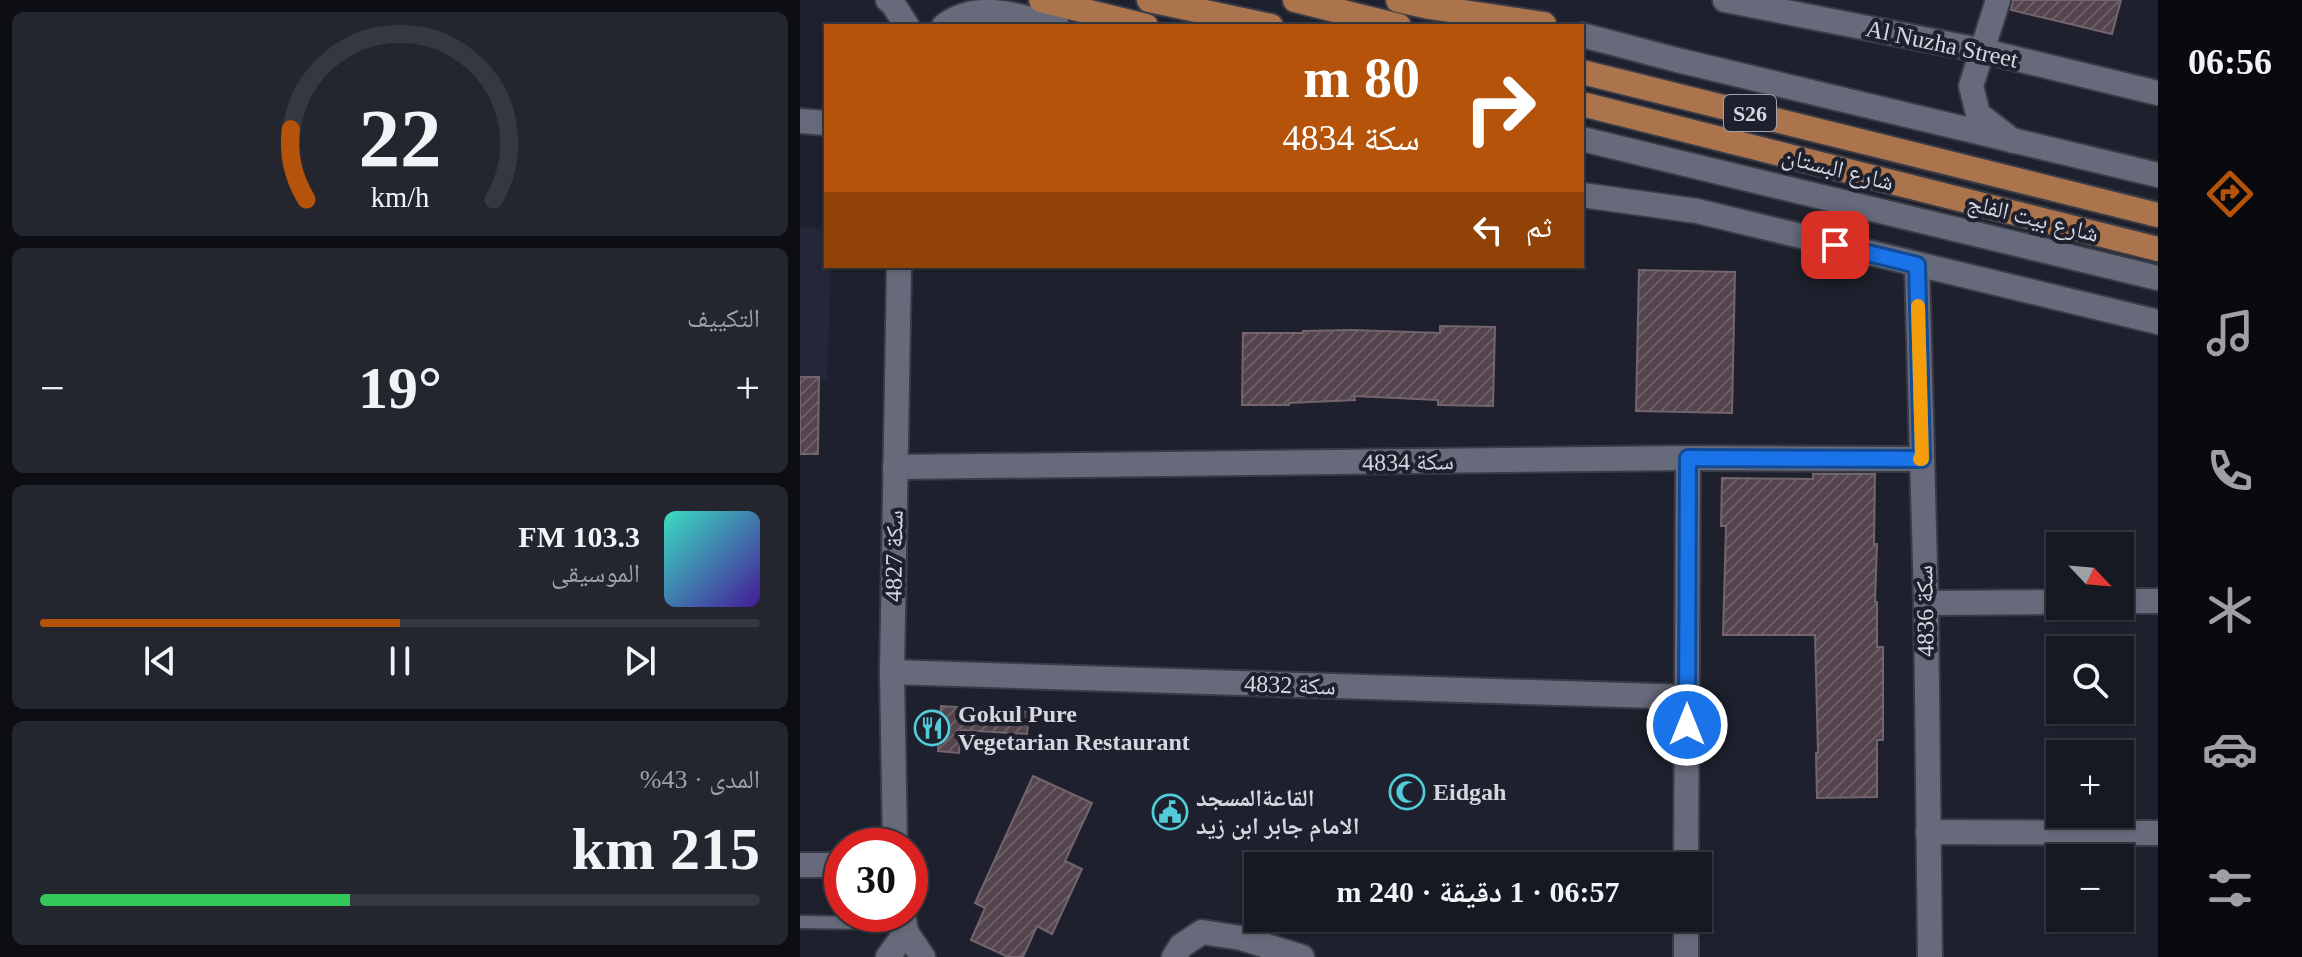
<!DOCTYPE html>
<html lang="ar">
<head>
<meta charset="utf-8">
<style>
  :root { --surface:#161922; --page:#23262f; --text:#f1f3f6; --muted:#9ea0a5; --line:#353840; --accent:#b45309 }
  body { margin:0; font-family:"Times New Roman","Noto Naskh Arabic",serif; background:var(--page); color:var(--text); direction:rtl; height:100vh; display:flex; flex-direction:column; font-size:30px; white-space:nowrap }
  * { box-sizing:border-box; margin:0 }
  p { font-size:26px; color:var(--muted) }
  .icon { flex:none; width:44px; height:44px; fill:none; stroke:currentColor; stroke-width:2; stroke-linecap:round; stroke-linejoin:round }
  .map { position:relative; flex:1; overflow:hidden; direction:ltr }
  .details { display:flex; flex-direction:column; gap:12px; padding:12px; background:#0c0e13; width:800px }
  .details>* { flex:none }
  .hud { position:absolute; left:24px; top:24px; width:760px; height:244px; border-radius:0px; box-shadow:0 2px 6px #0004,0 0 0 2px var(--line); direction:rtl; background:#b45309; color:#fff; overflow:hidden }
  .needle { width:52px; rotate:116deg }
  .fabs { position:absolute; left:1246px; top:532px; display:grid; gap:16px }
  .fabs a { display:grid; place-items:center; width:88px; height:88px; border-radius:0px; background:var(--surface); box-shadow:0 2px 6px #0004,0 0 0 2px var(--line); font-size:40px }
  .speed { position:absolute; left:24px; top:828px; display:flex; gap:16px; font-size:40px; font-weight:700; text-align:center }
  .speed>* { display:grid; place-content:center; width:104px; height:104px; border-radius:50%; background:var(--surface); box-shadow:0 2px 6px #0004,0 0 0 2px var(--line); line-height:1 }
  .speed .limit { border:12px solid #d22; background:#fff; color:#111 }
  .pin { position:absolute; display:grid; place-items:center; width:68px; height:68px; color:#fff; margin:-34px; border-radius:16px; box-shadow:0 4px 12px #0006 }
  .me { position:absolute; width:88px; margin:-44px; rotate:0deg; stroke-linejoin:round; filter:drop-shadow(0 0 6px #0008) }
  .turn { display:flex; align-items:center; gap:28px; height:168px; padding:0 32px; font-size:36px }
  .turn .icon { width:104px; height:104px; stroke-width:2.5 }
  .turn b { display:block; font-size:56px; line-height:68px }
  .then { display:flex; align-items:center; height:76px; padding:0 32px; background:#0003; gap:16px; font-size:30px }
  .big { font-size:60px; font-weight:700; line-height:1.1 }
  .details .widget { flex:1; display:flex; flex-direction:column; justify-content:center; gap:12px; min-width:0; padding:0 28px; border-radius:12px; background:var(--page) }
  .details .dial { align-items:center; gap:0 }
  .dial svg { height:208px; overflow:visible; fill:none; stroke:var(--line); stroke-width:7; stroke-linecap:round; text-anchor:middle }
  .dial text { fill:var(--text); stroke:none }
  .song { display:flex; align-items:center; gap:24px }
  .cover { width:96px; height:96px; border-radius:12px; background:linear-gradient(135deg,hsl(170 70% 55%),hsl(260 70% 35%)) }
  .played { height:8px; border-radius:4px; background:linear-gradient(90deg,var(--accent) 50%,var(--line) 50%) }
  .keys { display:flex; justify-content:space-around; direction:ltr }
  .heat { display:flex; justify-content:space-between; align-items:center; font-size:44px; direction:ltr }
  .charge { height:12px; border-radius:6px; background:linear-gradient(90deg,#34c759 43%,var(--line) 0) }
  .trip { position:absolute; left:444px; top:852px; width:468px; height:80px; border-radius:0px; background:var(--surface); box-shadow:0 2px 6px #0004,0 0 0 2px var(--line); font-weight:700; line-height:80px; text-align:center; direction:rtl }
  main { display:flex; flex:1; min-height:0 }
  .menu { display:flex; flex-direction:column; width:144px; justify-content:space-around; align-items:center; background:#090a0e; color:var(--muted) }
  .menu .icon { width:56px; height:56px }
  .menu .current { color:var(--accent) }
  .menu b { font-size:36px; color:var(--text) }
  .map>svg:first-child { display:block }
  .built { fill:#232739 }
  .building { fill:url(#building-hatch); stroke:#73646d; stroke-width:2 }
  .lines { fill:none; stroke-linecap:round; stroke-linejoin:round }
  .lane-casing { stroke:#393b46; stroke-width:16 }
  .street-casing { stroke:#393b46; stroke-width:28 }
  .secondary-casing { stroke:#393b46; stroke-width:28 }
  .primary-casing { stroke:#393b46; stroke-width:28 }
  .lane { stroke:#676a7a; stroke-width:12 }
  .street { stroke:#676a7a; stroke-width:24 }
  .secondary { stroke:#676a7a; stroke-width:24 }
  .primary { stroke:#ab744c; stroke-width:24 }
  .route-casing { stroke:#114b97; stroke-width:20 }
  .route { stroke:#1a73e8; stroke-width:14 }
  .slow { stroke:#f59e0b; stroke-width:14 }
  .labels { text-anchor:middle; stroke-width:8; stroke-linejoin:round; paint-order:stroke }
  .shield { fill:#1e212d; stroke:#9ea0aa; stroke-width:2 }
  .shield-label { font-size:22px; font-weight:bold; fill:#d5d7e0 }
  .street-label { font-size:24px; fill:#d5d7e0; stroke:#1e212d }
  .poi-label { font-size:24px; font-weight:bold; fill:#d5d7e0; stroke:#1e212d; text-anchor:start }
</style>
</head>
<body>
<main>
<nav class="menu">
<b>06:56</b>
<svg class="icon current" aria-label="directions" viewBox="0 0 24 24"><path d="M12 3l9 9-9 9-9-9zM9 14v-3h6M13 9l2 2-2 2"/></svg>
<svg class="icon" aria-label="music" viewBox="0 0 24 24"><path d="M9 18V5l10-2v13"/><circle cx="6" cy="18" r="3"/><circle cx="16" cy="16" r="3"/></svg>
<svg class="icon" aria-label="phone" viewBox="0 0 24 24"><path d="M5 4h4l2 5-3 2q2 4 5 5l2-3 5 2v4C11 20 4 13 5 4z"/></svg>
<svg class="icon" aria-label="climate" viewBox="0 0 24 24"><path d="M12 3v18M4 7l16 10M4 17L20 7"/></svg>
<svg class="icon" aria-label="car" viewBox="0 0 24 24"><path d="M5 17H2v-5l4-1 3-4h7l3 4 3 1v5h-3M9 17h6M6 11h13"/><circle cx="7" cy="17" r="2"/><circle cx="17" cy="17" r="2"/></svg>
<svg class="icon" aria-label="filters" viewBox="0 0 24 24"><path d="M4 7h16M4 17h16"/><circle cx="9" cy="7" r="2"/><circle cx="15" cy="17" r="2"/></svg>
</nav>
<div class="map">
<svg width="1358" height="957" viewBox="0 0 1358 957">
  <defs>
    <pattern id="building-hatch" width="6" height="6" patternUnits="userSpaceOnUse" patternTransform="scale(2)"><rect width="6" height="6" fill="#53444d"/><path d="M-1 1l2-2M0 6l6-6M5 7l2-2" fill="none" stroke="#6b5e66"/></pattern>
  </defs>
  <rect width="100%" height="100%" fill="#1e212d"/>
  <path class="built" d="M0,227L26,228V266H31L27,381L19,377H0Z"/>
  <g class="building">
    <path d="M1213,0H1321L1312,34L1211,10Z"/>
    <path d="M839,270L935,272L932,413L836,411Z"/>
    <path d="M640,326L695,327L693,406L638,405V400L554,396L555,400L489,403V405H442L443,333H503V331L553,330L640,333Z"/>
    <path d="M0,377H19L18,454H0Z"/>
    <path d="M1013,474H1075L1074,544H1077L1075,602H1077V647H1083V740H1077V797L1017,798L1016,753H1018L1015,635H923L926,526H921L922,478L1013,479Z"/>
    <path d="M141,706L229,712L227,734L161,730L159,753L138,751Z"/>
    <path d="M233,776L292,803L265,861L282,869L252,934L237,926L223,957H208L171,940L185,908L175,903Z"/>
  </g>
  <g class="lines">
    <g class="lane-casing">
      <path id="lane" d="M0,922L65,923L73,914"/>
    </g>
    <g class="street-casing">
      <g id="street">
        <path d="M925,0L1184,51L1358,93"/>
        <path d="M1198,0L1171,86L1178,114L1213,141"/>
        <path d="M1117,265L1126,603L1130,957"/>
        <path d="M95,467L888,458L1122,459"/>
        <path d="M1320,601H1358"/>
        <path d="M1126,603L1260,602"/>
        <path d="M92,672L887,697"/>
        <path d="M1128,832L1358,833"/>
        <path d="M0,865H42"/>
        <path d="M886,866L888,458"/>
        <path d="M88,957L106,932"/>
        <path d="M374,957L381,946L402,932L441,938L502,957"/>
        <path d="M886,957V918"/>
      </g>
    </g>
    <g class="secondary-casing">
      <g id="secondary">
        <path d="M88,0L93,4L107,26"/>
        <path d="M144,26C177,0 220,16 257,26"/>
        <path d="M782,35L877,60L1358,175"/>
        <path d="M0,121L26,123"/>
        <path d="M782,139L1358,278"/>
        <path d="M782,195L897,211L1358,322"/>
        <path d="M95,846L92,672L99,266"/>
        <path d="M103,914L106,932L123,957"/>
      </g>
    </g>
    <g class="primary-casing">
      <g id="primary">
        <path d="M241,0L346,26"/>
        <path d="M349,0L471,26"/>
        <path d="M495,0L599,26"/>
        <path d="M598,0L629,7L744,24"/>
        <path d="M782,72L1358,215"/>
        <path d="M782,104L1358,249"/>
      </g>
    </g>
    <use href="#lane" class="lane"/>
    <use href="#street" class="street"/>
    <use href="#secondary" class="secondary"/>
    <use href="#primary" class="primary"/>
  </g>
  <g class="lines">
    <g class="route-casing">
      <path id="route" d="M887,725L888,458L1122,459L1117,265L1035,245"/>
    </g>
    <use href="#route" class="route"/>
    <path class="slow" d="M1118,306L1122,459H1120"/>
  </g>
  <defs>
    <g id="restaurant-ring" transform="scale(1.8)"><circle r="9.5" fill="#1e212d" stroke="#52cbd8" stroke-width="1.5"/><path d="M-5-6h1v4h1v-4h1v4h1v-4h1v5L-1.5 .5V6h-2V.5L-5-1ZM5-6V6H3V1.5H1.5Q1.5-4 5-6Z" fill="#52cbd8"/></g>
    <g id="mosque-ring" transform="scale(1.8)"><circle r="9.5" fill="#1e212d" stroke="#52cbd8" stroke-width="1.5"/><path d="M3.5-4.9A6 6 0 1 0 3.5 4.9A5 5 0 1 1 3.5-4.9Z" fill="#52cbd8"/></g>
    <g id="civic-ring" transform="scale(1.8)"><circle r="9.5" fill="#1e212d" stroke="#52cbd8" stroke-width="1.5"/><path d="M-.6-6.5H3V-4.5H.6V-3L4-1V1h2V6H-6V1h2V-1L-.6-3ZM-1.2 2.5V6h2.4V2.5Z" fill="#52cbd8"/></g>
  </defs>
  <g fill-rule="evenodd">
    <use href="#restaurant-ring" x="132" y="728"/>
    <use href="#mosque-ring" x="607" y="792"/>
    <use href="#civic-ring" x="370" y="812"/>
  </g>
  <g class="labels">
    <rect class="shield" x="924" y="95" width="52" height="36" rx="6"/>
    <g class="shield-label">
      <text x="950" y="121">S26</text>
    </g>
    <g class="street-label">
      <text transform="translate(1142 44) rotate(12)" y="8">Al Nuzha Street</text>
      <text transform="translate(1038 169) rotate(14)" y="8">شارع البستان</text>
      <text transform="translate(1233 218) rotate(14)" y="8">شارع بيت الفلج</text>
      <text transform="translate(608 462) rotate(-1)" y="8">سكة 4834</text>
      <text transform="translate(94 556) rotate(-89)" y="8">سكة 4827</text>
      <text transform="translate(1125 611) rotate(-91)" y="8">سكة 4836</text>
      <text transform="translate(490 685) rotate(2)" y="8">سكة 4832</text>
    </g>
    <g class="poi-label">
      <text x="158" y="722">Gokul Pure<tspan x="158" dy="28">Vegetarian Restaurant</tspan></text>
      <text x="633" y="800">Eidgah</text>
      <text x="396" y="806">القاعةالمسجد<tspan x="396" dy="28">الامام جابر ابن زيد</tspan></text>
    </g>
  </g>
</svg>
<div class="fabs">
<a><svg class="needle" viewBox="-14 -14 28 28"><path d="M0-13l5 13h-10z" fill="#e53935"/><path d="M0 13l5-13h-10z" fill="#9ea0a5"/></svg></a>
<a><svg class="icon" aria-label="search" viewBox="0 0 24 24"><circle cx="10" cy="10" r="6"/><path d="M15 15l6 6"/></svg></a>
<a>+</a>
<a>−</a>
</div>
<div class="speed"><div class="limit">30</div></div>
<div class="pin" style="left:1035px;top:245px;background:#d93025"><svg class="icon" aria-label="arrive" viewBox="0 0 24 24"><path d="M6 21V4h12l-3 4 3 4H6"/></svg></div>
<svg class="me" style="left:887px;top:725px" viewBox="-20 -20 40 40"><circle r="17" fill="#1a73e8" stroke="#fff" stroke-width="3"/><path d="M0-11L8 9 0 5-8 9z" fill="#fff"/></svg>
<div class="trip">06:57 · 1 دقيقة · 240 m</div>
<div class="hud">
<div class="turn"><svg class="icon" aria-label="right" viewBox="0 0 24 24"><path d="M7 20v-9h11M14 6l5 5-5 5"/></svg><div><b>80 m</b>سكة 4834</div></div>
<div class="then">ثم<svg class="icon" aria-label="left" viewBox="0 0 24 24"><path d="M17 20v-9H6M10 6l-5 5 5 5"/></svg></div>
</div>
</div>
<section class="details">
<div class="widget dial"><svg viewBox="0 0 100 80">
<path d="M14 69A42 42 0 1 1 86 69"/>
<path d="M14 69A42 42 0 0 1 8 42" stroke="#b45309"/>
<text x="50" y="56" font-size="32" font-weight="700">22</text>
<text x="50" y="72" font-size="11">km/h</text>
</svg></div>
<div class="widget"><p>التكييف</p>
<div class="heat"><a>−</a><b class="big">19°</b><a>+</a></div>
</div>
<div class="widget">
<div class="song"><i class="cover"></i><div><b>103.3 FM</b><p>الموسيقى</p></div></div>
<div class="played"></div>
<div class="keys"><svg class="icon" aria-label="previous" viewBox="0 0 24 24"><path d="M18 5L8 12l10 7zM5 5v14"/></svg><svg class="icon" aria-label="pause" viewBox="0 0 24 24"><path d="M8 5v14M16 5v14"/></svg><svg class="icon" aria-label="next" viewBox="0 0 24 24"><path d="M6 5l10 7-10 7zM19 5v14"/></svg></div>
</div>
<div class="widget"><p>المدى · 43%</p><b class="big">215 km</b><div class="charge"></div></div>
</section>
</main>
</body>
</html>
